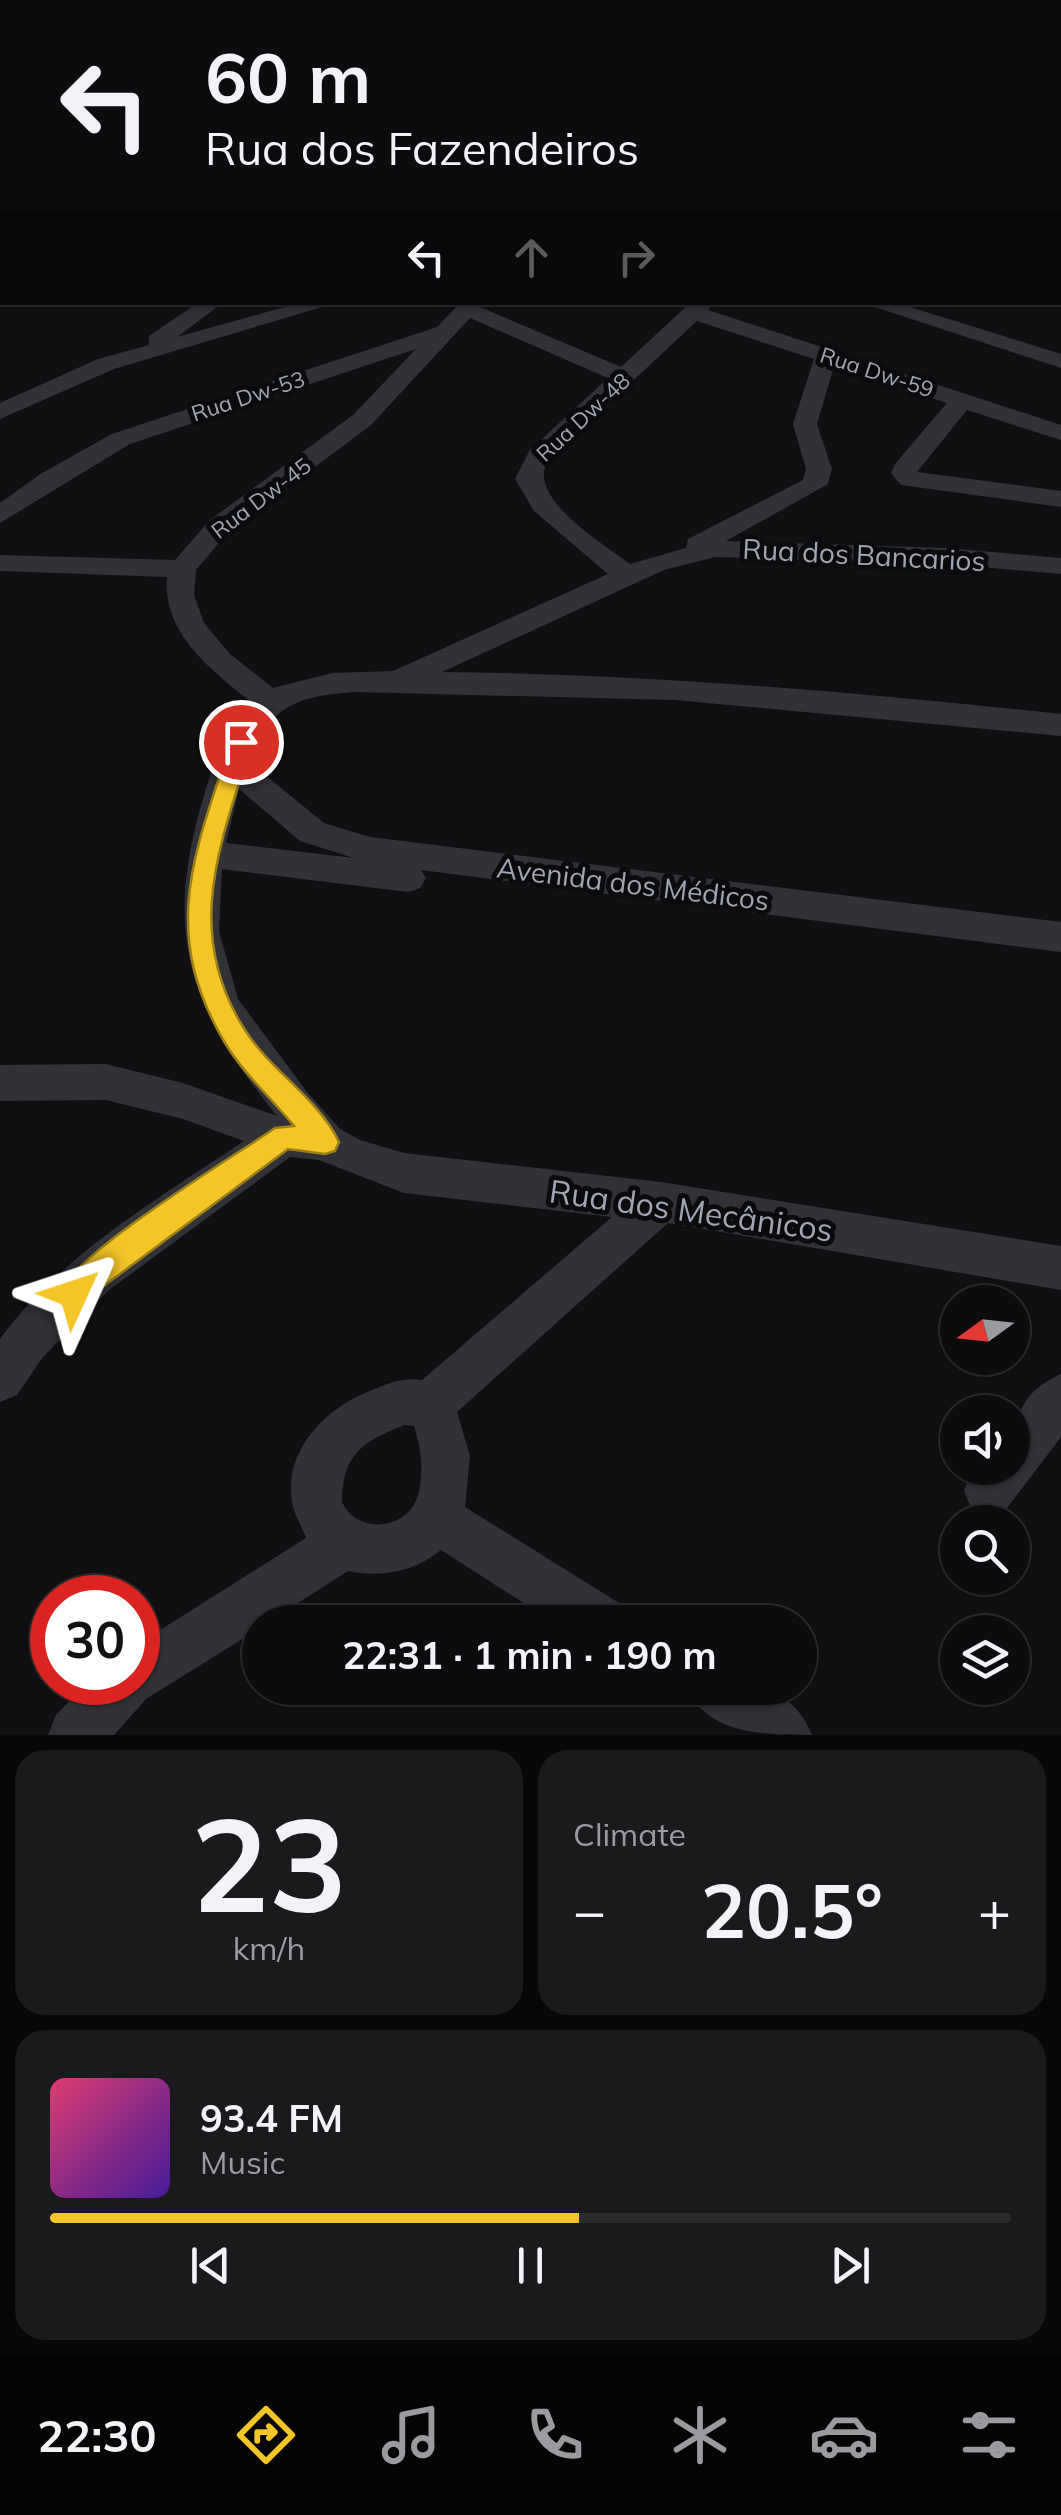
<!DOCTYPE html>
<html lang="en">
<head>
<meta charset="utf-8">
<style>
  :root { --surface:#0c0c0e; --page:#1a1a1c; --text:#f1f3f6; --muted:#9a9b9e; --line:#2c2c2e; --accent:#f3c527 }
  body { margin:0; font-family:Mulish,sans-serif; background:var(--page); color:var(--text); height:100vh; display:flex; flex-direction:column; font-size:38px; white-space:nowrap }
  * { box-sizing:border-box; margin:0 }
  p { font-size:32px; color:var(--muted) }
  .icon { flex:none; width:55px; height:55px; fill:none; stroke:currentColor; stroke-width:2; stroke-linecap:round; stroke-linejoin:round }
  .map { position:relative; height:1735px; overflow:hidden }
  .details { display:flex; flex-direction:column; gap:15px; padding:15px; background:#070708; flex:1 }
  .details>* { flex:none }
  .top-card { position:absolute; left:0px; top:0px; width:1062px; height:305px; box-shadow:0 2px 8px #0004,0 0 0 2px var(--line); background:#0c0c0e; color:var(--text); overflow:hidden }
  .needle { width:65px; rotate:255deg }
  .tools { position:absolute; left:940px; top:1285px; display:grid; gap:20px }
  .tools a { display:grid; place-items:center; width:90px; height:90px; border-radius:50%; background:var(--surface); box-shadow:0 2px 8px #0004,0 0 0 2px var(--line); font-size:50px }
  .speed { position:absolute; left:30px; top:1575px; display:flex; gap:20px; font-size:50px; font-weight:700; text-align:center }
  .speed>* { display:grid; place-content:center; width:130px; height:130px; border-radius:50%; background:var(--surface); box-shadow:0 2px 8px #0004,0 0 0 2px var(--line); line-height:1 }
  .speed .limit { border:15px solid #d22; background:#fff; color:#111 }
  .pin { position:absolute; display:grid; place-items:center; width:85px; height:85px; color:#fff; margin:-42px; border:5px solid #fff; border-radius:50%; box-shadow:0 2px 10px #0007 }
  .me { position:absolute; width:110px; margin:-55px; rotate:48deg; stroke-linejoin:round; filter:drop-shadow(0 0 8px #0008) }
  .turn { display:flex; align-items:center; gap:35px; height:210px; padding:0 40px; font-size:45px }
  .turn .icon { width:130px; height:130px; stroke-width:2.5 }
  .turn b { display:block; font-size:70px; line-height:85px }
  .lanes { display:flex; align-items:center; height:95px; padding:0 40px; background:#0003; justify-content:center; gap:50px; direction:ltr }
  .lanes .off { opacity:.35 }
  .big { font-size:75px; font-weight:700; line-height:1.1 }
  .details .card { flex:1; display:flex; flex-direction:column; justify-content:center; gap:15px; min-width:0; padding:0 35px; border-radius:30px; background:var(--page) }
  .details .dial { align-items:center; gap:0 }
  .dial b { font-size:130px; line-height:1 }
  .song { display:flex; align-items:center; gap:30px }
  .cover { width:120px; height:120px; border-radius:15px; background:linear-gradient(135deg,hsl(340 70% 55%),hsl(260 70% 35%)) }
  .played { height:10px; border-radius:5px; background:linear-gradient(90deg,var(--accent) 55%,var(--line) 55%) }
  .keys { display:flex; justify-content:space-around; direction:ltr }
  .heat { display:flex; justify-content:space-between; align-items:center; font-size:55px; direction:ltr }
  .details .tiles { flex:1; display:grid; gap:15px; grid-template-columns:1fr 1fr }
  .card:last-child { grid-column:span 2 }
  .trip { position:absolute; left:242px; top:1605px; width:575px; height:100px; border-radius:50px; background:var(--surface); box-shadow:0 2px 8px #0004,0 0 0 2px var(--line); font-weight:700; line-height:100px; text-align:center }
  .tab-bar { display:flex; height:160px; justify-content:space-around; align-items:center; background:#050506; color:var(--muted) }
  .tab-bar .icon { width:70px; height:70px }
  .tab-bar .selected { color:var(--accent) }
  .tab-bar b { font-size:45px; color:var(--text) }
  .map>svg:first-child { display:block }
  .lines { fill:none; stroke-linecap:round; stroke-linejoin:round }
  .stream { stroke:#272d35; stroke-width:4 }
  .minor { fill:#313237; fill-rule:evenodd }
  .route { fill:#f3c527; stroke:#9e8019; stroke-width:2.5 }
  .labels { text-anchor:middle; stroke-width:10; stroke-linejoin:round; paint-order:stroke }
  .far-street-label { font-size:22px; fill:#a1a5b3; stroke:#0b0b0d }
  .street-label { font-size:28px; fill:#a1a5b3; stroke:#0b0b0d }
  .near-street-label { font-size:32px; fill:#a1a5b3; stroke:#0b0b0d }
</style>
</head>
<body>
<div class="map">
<svg width="1061" height="1735" viewBox="0 0 1061 1735">
  <rect width="100%" height="100%" fill="#101012"/>
  <g class="lines">
    <path class="stream" d="M1059,0L1061,4"/>
    <g class="minor">
      <path d="M467,0H487L488,2H469Z"/>
      <path d="M1037,0H1052L1053,2H1039Z"/>
      <rect x="1060" y="150" width="1" height="10"/>
      <path d="M1060,191L1061,192V204L1060,203Z"/>
      <rect x="1060" y="239" width="1" height="13"/>
      <path d="M1060,294H1061V307L1051,302H1060Z"/>
      <path d="M199,302H224L177,337L303,302H339L114,369L0,419V403L98,359L149,345V336Z"/>
      <path d="M461,302H483L480,307L621,367L691,302H714L708,310L1061,425V440L967,410L917,472L1061,491V507L901,485L891,473L895,464L947,403L834,366L817,424L832,469L828,484L726,541L945,548L1061,558V574L945,564L715,557L664,570L442,672C649,674 855,692 1061,714V736L675,700L355,692C297,696 271,705 248,761L324,823L370,837L1061,922V952L421,870L426,878L420,888L408,892L222,869L219,931L238,999L307,1092L340,1129L360,1140L404,1153L661,1182L1061,1246V1290L668,1223L457,1412L470,1456L465,1507L619,1603L626,1622H553L441,1550C414,1572 381,1578 348,1571L268,1622H260V1628L146,1699L114,1735H48L56,1715L88,1682H138V1644L306,1538C302,1527 294,1514 292,1502C283,1450 327,1407 370,1391C389,1383 402,1377 422,1380L612,1217L404,1193L319,1160L290,1157L109,1290L43,1357L17,1395L0,1402V1339C62,1254 158,1199 244,1141L183,1119L106,1100L0,1101V1065L106,1064L183,1083L277,1116C194,1014 164,942 199,813C210,773 223,732 251,702C211,670 162,633 167,577L0,571V555L175,560L210,520L353,415L416,349L130,444L0,523V503L42,473L112,434L437,327ZM470,318L608,378L530,450L515,479L534,511L608,574L393,671L333,673L273,688L230,654L204,623L194,595L196,570L228,532L371,425ZM697,321L814,359L793,424L806,469L803,480L688,539L686,548L630,564C604,544 525,498 548,460ZM239,789L300,841L354,858L226,843ZM405,1425L414,1426C421,1448 425,1475 417,1498C405,1531 356,1534 342,1502C342,1454 363,1441 405,1425Z"/>
      <path d="M860,302H894L1061,354V368Z"/>
      <path d="M1061,1374V1437L1007,1508L989,1515L971,1508L964,1490L975,1468H1012C1012,1425 1017,1393 1061,1374Z"/>
      <path d="M687,1688C740,1685 788,1677 812,1735C765,1735 708,1735 687,1688Z"/>
    </g>
  </g>
  <path class="route" d="M241,735L252,742C221,842 182,932 245,1030C270,1070 319,1099 339,1142L335,1151L325,1154L288,1149L74,1308L63,1304L59,1294C77,1251 230,1159 275,1128L294,1126C272,1099 243,1073 225,1043C159,932 194,854 231,742Z"/>
  <g class="labels">
    <g class="far-street-label">
      <text transform="translate(877 372) rotate(18)" y="8">Rua Dw-59</text>
      <text transform="translate(248 396) rotate(-18)" y="8">Rua Dw-53</text>
      <text transform="translate(583 417) rotate(-43)" y="8">Rua Dw-48</text>
      <text transform="translate(261 498) rotate(-37)" y="8">Rua Dw-45</text>
    </g>
    <g class="street-label">
      <text transform="translate(864 555) rotate(3)" y="10">Rua dos Bancarios</text>
      <text transform="translate(633 884) rotate(7)" y="10">Avenida dos Médicos</text>
    </g>
    <g class="near-street-label">
      <text transform="translate(691 1211) rotate(8)" y="11">Rua dos Mecânicos</text>
    </g>
  </g>
</svg>
<div class="tools">
<a><svg class="needle" viewBox="-14 -14 28 28"><path d="M0-13l5 13h-10z" fill="#e53935"/><path d="M0 13l5-13h-10z" fill="#9a9b9e"/></svg></a>
<a><svg class="icon" aria-label="sound" viewBox="0 0 24 24"><path d="M4 9h4l5-4v14l-5-4H4zM17 9q2 3 0 6"/></svg></a>
<a><svg class="icon" aria-label="search" viewBox="0 0 24 24"><circle cx="10" cy="10" r="6"/><path d="M15 15l6 6"/></svg></a>
<a><svg class="icon" aria-label="layers" viewBox="0 0 24 24"><path d="M12 4l9 5-9 5-9-5zM3 14l9 5 9-5"/></svg></a>
</div>
<div class="speed"><div class="limit">30</div></div>
<div class="pin" style="left:241px;top:742px;background:#d93025"><svg class="icon" aria-label="arrive" viewBox="0 0 24 24"><path d="M6 21V4h12l-3 4 3 4H6"/></svg></div>
<svg class="me" style="left:74px;top:1294px" viewBox="-20 -20 40 40"><path d="M0-17L14 15 0 8-14 15z" fill="#f3c527" stroke="#fff" stroke-width="4"/></svg>
<div class="trip">22:31 · 1 min · 190 m</div>
<div class="top-card">
<div class="turn"><svg class="icon" aria-label="left" viewBox="0 0 24 24"><path d="M17 20v-9H6M10 6l-5 5 5 5"/></svg><div><b>60 m</b>Rua dos Fazendeiros</div></div>
<div class="lanes"><svg class="icon" aria-label="left" viewBox="0 0 24 24"><path d="M17 20v-9H6M10 6l-5 5 5 5"/></svg><svg class="icon off" aria-label="ahead" viewBox="0 0 24 24"><path d="M12 20V5M6 11l6-6 6 6"/></svg><svg class="icon off" aria-label="right" viewBox="0 0 24 24"><path d="M7 20v-9h11M14 6l5 5-5 5"/></svg></div>
</div>
</div>
<section class="details">
<div class="tiles">
<div class="card dial"><b>23</b><p>km/h</p></div>
<div class="card"><p>Climate</p>
<div class="heat"><a>−</a><b class="big">20.5°</b><a>+</a></div>
</div>
<div class="card">
<div class="song"><i class="cover"></i><div><b>93.4 FM</b><p>Music</p></div></div>
<div class="played"></div>
<div class="keys"><svg class="icon" aria-label="previous" viewBox="0 0 24 24"><path d="M18 5L8 12l10 7zM5 5v14"/></svg><svg class="icon" aria-label="pause" viewBox="0 0 24 24"><path d="M8 5v14M16 5v14"/></svg><svg class="icon" aria-label="next" viewBox="0 0 24 24"><path d="M6 5l10 7-10 7zM19 5v14"/></svg></div>
</div>
</div>
</section>
<nav class="tab-bar">
<b>22:30</b>
<svg class="icon selected" aria-label="directions" viewBox="0 0 24 24"><path d="M12 3l9 9-9 9-9-9zM9 14v-3h6M13 9l2 2-2 2"/></svg>
<svg class="icon" aria-label="music" viewBox="0 0 24 24"><path d="M9 18V5l10-2v13"/><circle cx="6" cy="18" r="3"/><circle cx="16" cy="16" r="3"/></svg>
<svg class="icon" aria-label="phone" viewBox="0 0 24 24"><path d="M5 4h4l2 5-3 2q2 4 5 5l2-3 5 2v4C11 20 4 13 5 4z"/></svg>
<svg class="icon" aria-label="climate" viewBox="0 0 24 24"><path d="M12 3v18M4 7l16 10M4 17L20 7"/></svg>
<svg class="icon" aria-label="car" viewBox="0 0 24 24"><path d="M5 17H2v-5l4-1 3-4h7l3 4 3 1v5h-3M9 17h6M6 11h13"/><circle cx="7" cy="17" r="2"/><circle cx="17" cy="17" r="2"/></svg>
<svg class="icon" aria-label="filters" viewBox="0 0 24 24"><path d="M4 7h16M4 17h16"/><circle cx="9" cy="7" r="2"/><circle cx="15" cy="17" r="2"/></svg>
</nav>
</body>
</html>
